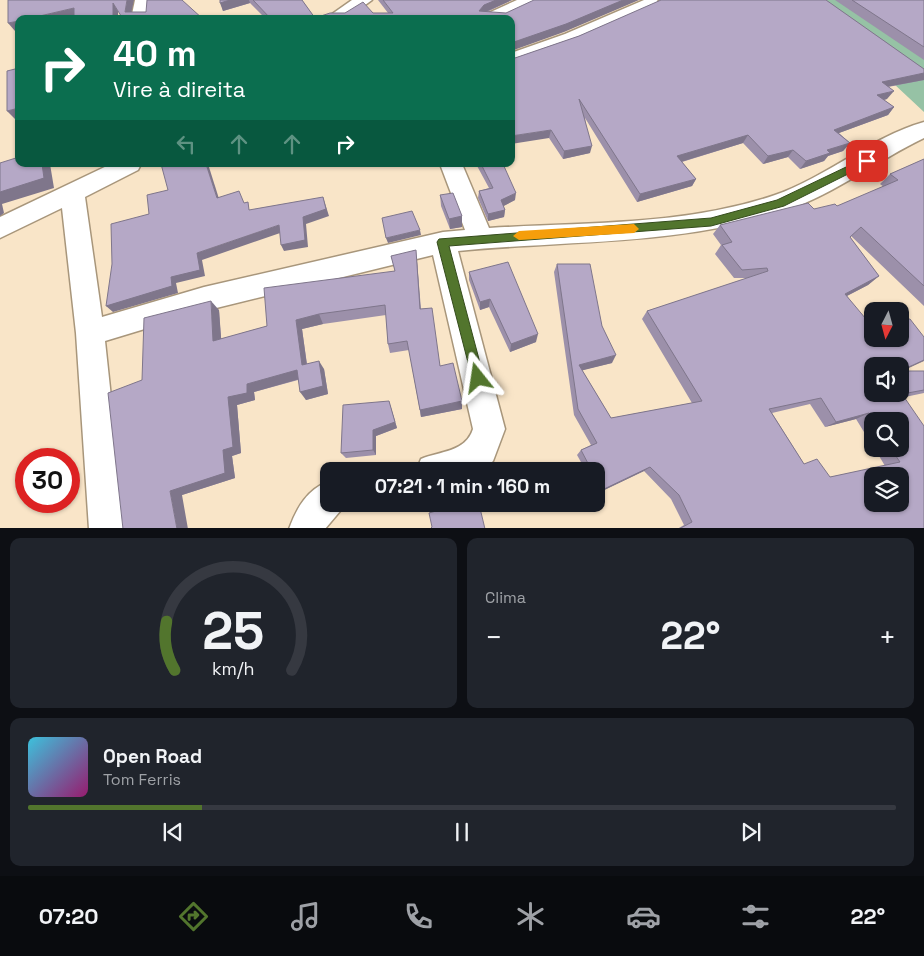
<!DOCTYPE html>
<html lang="pt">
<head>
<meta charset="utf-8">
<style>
  :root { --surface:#171b24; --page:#20242c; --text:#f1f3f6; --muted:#9ea1a6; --line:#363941; --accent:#52752d }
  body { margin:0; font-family:"Space Grotesk",sans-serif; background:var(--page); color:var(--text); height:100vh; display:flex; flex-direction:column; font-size:19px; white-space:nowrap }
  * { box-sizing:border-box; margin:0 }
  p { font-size:16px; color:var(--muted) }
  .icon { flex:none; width:28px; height:28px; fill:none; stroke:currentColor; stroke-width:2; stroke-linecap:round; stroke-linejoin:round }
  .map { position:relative; height:528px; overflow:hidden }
  .details { display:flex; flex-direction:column; gap:10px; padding:10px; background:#0d0f14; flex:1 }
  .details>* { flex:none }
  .top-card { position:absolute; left:15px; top:15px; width:500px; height:152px; border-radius:10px; box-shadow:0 1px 4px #0004; background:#0b6e4f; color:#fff; overflow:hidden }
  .needle { width:32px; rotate:186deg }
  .controls { position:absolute; left:864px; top:302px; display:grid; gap:10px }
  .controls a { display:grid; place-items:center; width:45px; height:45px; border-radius:10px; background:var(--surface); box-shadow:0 1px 4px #0004; font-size:25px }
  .speed { position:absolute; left:15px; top:448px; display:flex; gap:10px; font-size:25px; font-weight:700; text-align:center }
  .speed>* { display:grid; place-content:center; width:65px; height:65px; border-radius:50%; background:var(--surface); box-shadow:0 1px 4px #0004; line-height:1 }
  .speed .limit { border:8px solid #d22; background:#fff; color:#111 }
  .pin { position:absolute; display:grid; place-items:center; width:42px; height:42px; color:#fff; margin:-21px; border-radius:10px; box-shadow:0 2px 8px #0006 }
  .me { position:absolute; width:55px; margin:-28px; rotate:345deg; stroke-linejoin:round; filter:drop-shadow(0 0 4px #0008) }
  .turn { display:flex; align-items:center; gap:18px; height:105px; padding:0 15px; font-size:22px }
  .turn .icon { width:65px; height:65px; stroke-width:2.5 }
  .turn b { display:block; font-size:35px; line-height:42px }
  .lanes { display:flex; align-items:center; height:48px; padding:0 15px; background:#0003; justify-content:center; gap:25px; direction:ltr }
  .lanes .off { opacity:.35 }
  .big { font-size:38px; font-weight:800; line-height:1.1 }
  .details .widget { flex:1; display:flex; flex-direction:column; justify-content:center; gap:8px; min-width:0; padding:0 18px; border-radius:10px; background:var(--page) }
  .details .dial { align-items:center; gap:0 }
  .dial svg { height:130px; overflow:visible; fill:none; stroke:var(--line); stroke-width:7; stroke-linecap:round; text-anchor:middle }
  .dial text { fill:var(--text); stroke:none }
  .song { display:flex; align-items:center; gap:15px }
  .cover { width:60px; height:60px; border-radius:8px; background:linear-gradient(135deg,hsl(190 70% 55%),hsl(320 70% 35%)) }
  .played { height:5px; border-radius:2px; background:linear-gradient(90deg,var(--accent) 20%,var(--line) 20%) }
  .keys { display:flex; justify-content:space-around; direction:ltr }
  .heat { display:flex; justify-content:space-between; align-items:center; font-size:28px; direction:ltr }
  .details .tiles { flex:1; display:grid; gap:10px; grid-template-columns:1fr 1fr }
  .widget:last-child { grid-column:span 2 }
  .trip { position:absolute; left:320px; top:462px; width:285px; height:50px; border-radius:10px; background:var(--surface); box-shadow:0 1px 4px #0004; font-weight:800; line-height:50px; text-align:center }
  .menu { display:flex; height:80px; justify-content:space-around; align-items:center; background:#090b0e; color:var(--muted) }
  .menu .icon { width:35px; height:35px }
  .menu .active { color:var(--accent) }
  .menu b { font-size:22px; color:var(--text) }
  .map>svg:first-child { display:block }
  .green { fill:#96c2a5 }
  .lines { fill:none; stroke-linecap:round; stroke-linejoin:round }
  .street-casing { stroke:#a8967b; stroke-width:3 }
  .street { fill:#fff; fill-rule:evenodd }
  .wall { fill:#9c90aa; fill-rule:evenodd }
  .shaded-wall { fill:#7f768b }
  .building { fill:#b5a8c6; stroke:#7f768b; fill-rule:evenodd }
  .route { fill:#52752d; stroke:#354c1d }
  .slow { fill:#f59e0b }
</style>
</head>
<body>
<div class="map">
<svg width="924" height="529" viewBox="0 0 924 529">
  <rect width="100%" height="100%" fill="#f9e5c8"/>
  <path class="green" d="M794,0H924V112L816,11Z"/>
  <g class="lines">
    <g class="street-casing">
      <g id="street">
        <path d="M135,0H151L149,19H131Z"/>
        <path d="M352,0H372L346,19H325Z"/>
        <path d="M517,0H539L537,4L505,19H481L484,15Z"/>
        <path d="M644,0H657L659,3L657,7L577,42L511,65V53L565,34Z"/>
        <path d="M924,122V138C878,160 836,193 787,210C681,246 568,240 458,251L505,429L493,461L482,471H416L421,459C440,451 466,452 473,429L433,255L204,311L105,341L125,529H89L76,333L62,208L0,238V217L111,164H141L138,170L85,197L102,317L204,287L443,232L465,230L440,164H462L489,228C584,222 684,226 775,195C827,177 871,137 924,122Z"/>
        <path d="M329,481V504H344L341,510L325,529H289C297,507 307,490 329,481Z"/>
      </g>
    </g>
    <use href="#street" class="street"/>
  </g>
  <g class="wall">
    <path d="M220,0H302L315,18L373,13H388L378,0H512L487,12L564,32L511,19H266L250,3L223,11Z"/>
    <path d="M659,0H826L924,69V80L888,87L887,99L884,100L894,107L888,115L839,133L850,143L843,151L828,156L824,161L800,169L788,157L763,164L743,143L682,162L696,179L692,186L637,202L585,118L590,153L563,159L549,138L512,59L579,36L660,1Z"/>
    <path d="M835,0H924V60Z"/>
    <path d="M924,159V306L851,236L850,237L879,276L868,285L847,296L901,371H924V393L905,397L924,529H677L684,525L671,499L644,471L598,493L596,491V471H586L577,455L581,450L591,445L574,415L554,272L557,264L602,326L612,363L582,370L611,418L692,403L642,319L647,311L748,278H734L715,254L721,245L713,234L720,225L814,209L837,206L884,187L880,184L890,174ZM810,404L825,427L856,419L872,445V421H900V449H875L885,466L830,477L804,464L772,413Z"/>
    <path d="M476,164H503L515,200L503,206L505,210L504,217L488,221L478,198L479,191L489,188Z"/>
    <path d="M440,195L462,216V227L450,229L441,206Z"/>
    <path d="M391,256L417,261L421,309L440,366L462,401V409L421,417L409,350L390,353L388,344L386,315L323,324L302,329L307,364L324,369L328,394L306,400L298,380L254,392L255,400L237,405L241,453L232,456L235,478L182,495L142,380L219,310L221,339L267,326L395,271Z"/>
    <path d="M469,272L536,342L510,352L489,307L480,310L469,280Z"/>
    <path d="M391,408L397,428L376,436V455L346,458L341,453Z"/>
  </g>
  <g class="shaded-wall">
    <path d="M127,0H134L130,19L125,12Z"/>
    <path d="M230,0H249L250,3L223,11L220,3Z"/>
    <path d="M496,0H512L483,13L479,11L484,5Z"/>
    <path d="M623,0H639L564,32L511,51V43Z"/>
    <path d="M113,3L118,11V19H113Z"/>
    <path d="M74,8L80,16L69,19H27Z"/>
    <path d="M19,21V30L15,31L8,23Z"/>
    <path d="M924,73V80L875,89L882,82Z"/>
    <path d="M894,91L887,99L870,103L877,95Z"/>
    <path d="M894,107L888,115L828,137L834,130Z"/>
    <path d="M19,108V118L15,119L7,111Z"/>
    <path d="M551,130L549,138L511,144V136Z"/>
    <path d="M748,135L743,143L674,164L677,156Z"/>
    <path d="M850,143L843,151L828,156L824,161L800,169L806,161L827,150Z"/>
    <path d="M592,146L590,153L563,159L564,151Z"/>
    <path d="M793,150L788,157L763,164L768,156Z"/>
    <path d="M42,164H50L54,188L2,204L4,213L0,216V192Z"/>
    <path d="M206,164H208L221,205L217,198Z"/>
    <path d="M696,179L692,186L637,202L640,194Z"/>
    <path d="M516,193L515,200L500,208L501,200Z"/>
    <path d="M323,197L329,216L306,224L308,247L284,251L281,245L303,217Z"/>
    <path d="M505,210L504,217L488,221V214Z"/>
    <path d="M462,216V227L450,229L449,219Z"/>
    <path d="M279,225L283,232L202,260L205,276L176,283L178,293L113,312L106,306L171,277L197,253Z"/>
    <path d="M420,230L421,235L388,243L386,238Z"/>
    <path d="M416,250L417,261L421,319L420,309Z"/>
    <path d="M879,276L868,285L835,302L845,294Z"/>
    <path d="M490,299L489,307L480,310V302Z"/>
    <path d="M211,301L219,310L222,350L213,341Z"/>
    <path d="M319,314L323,324L302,329L308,373L302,365L296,320Z"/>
    <path d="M538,334L536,342L510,352L511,344Z"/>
    <path d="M616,355L612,363L576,372L579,365Z"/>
    <path d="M924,360V361L900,372V371Z"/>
    <path d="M319,361L324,369L328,394L306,400L300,392Z"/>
    <path d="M297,370L303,378L254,392L255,400L237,405L241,453L232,456L235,478L182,495L188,529H177L170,491L223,450L228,397L247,384Z"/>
    <path d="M389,401L397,428L376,436V455L373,450V430Z"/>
    <path d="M462,401V409L421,417L420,410Z"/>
    <path d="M869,413L856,419L825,427L836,422Z"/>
    <path d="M650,467L644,471L598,493L602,490Z"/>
  </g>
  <g class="building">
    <path d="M8,0H127L125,12H146L147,0H182L203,19H123L113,3V19H74V8L27,19H19V21L8,23Z"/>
    <path d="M220,0H230L220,3Z"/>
    <path d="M253,0H302L315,18L330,13H345L363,2L373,13H393L383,0H496L484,5L479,11L506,13L534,0H623L566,24L511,43V19H271Z"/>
    <path d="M661,0H826L924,69V73L882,82L894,91L877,95L894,107L834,130L850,143L827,150L830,153L806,161L793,150L768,156L748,135L677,156L696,179L640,194L579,99L592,146L564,151L551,130L511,136V58L512,59L579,36Z"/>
    <path d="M852,0H924V47Z"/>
    <path d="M19,68V108L7,111V71Z"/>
    <path d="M19,157V164H42L44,178L0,192V163Z"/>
    <path d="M924,159V286L861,227L850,237L879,276L845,294L871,325L872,324V339H900V320L910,319L924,337V360L900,371V366H872V394H900V371H924V390L902,394L924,426V529H679L692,522L679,495L650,467L602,490L596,478V471H592L581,450L597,443L578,409L557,264H590L602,326L616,355L579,365L611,418L702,401L647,311L768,271L767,268L742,270L722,245L732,242L720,225L808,203L814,209L835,204L837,206L898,180L890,174ZM821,398L836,422L869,413L874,421H900V449H891L900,462L830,477L817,459L804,464L769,409ZM872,476H900V504H872Z"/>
    <path d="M161,164H206L217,198L239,191L244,203L248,202L249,210L323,197L326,209L303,217L305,240L281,245L279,225L197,253L200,270L171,277L172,286L106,306L112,264L111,224L149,214L147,195L168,190Z"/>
    <path d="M481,164H503L516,193L501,200L505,210L488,214L479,191L493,188Z"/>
    <path d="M453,193L462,216L449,219L440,195Z"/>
    <path d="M412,211L420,230L386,238L382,218Z"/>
    <path d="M416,250L420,309L432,308L440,366L453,363L462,401L420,410L407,341L388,344L385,305L319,314L296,320L302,365L319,361L323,386L300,392L297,370L247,384V393L228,397L233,447L223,450L225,473L170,491L177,529H123L108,393L142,380L144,318L211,301L213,341L267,326L264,288L395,271L391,256Z"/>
    <path d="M508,262L538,334L511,344L490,299L480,302L469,272Z"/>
    <path d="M389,401L395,422L373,430V450L341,453L343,405Z"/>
    <path d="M460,504H479L485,529H430L432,527L429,513Z"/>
  </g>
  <path class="route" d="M867,157L872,161L870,163L784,206L711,226L449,246L484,378L482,382L478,384L473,382L437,242L439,239L711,218L777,200Z"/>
  <path class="slow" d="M634,224L639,229L634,233L519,240L513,236L519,231Z"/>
</svg>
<div class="controls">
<a><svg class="needle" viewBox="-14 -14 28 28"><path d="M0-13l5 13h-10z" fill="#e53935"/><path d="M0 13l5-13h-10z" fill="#9ea1a6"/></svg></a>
<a><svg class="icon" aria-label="sound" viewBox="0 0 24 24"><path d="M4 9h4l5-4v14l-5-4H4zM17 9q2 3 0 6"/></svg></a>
<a><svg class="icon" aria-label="search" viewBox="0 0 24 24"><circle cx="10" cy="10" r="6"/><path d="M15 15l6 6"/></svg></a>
<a><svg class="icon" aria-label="layers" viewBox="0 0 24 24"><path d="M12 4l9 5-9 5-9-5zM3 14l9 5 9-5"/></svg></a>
</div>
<div class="speed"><div class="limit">30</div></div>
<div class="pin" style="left:867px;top:161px;background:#d93025"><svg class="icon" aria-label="arrive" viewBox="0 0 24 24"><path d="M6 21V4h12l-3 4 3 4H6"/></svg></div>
<svg class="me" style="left:478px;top:378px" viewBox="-20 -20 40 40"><path d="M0-17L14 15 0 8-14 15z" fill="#52752d" stroke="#fff" stroke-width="4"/></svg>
<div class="trip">07:21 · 1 min · 160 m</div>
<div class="top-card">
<div class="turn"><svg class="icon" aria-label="right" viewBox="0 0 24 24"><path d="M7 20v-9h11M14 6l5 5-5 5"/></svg><div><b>40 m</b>Vire à direita</div></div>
<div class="lanes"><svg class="icon off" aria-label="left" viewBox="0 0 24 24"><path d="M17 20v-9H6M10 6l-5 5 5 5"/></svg><svg class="icon off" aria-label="ahead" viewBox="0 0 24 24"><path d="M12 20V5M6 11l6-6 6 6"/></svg><svg class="icon off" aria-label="ahead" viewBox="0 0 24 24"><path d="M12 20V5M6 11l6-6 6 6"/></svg><svg class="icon" aria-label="right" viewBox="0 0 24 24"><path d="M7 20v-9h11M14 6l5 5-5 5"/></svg></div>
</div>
</div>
<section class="details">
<div class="tiles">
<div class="widget dial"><svg viewBox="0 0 100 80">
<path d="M14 69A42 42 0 1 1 86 69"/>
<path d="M14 69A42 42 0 0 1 9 39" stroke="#52752d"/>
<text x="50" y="56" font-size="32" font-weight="700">25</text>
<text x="50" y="72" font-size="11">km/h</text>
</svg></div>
<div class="widget"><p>Clima</p>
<div class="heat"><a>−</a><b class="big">22°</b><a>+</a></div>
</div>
<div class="widget">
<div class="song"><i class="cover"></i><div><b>Open Road</b><p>Tom Ferris</p></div></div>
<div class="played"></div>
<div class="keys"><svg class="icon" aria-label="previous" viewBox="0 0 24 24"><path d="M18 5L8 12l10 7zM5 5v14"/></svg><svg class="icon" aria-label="pause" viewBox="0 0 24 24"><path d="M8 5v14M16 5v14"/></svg><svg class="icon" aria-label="next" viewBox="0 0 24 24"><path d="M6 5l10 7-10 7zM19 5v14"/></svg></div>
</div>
</div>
</section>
<nav class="menu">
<b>07:20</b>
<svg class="icon active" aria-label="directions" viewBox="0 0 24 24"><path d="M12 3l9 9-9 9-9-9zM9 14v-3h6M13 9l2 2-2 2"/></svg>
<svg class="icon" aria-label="music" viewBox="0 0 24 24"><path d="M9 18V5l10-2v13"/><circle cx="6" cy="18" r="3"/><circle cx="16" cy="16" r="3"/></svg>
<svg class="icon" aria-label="phone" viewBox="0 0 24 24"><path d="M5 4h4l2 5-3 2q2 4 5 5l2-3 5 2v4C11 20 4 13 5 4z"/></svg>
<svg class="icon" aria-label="climate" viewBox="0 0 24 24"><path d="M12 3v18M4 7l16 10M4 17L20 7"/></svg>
<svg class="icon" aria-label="car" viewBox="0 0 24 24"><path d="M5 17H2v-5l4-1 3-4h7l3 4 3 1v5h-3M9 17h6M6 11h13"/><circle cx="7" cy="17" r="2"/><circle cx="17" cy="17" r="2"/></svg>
<svg class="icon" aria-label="filters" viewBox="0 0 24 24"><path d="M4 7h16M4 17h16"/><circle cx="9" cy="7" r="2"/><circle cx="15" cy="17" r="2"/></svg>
<b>22°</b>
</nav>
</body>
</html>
